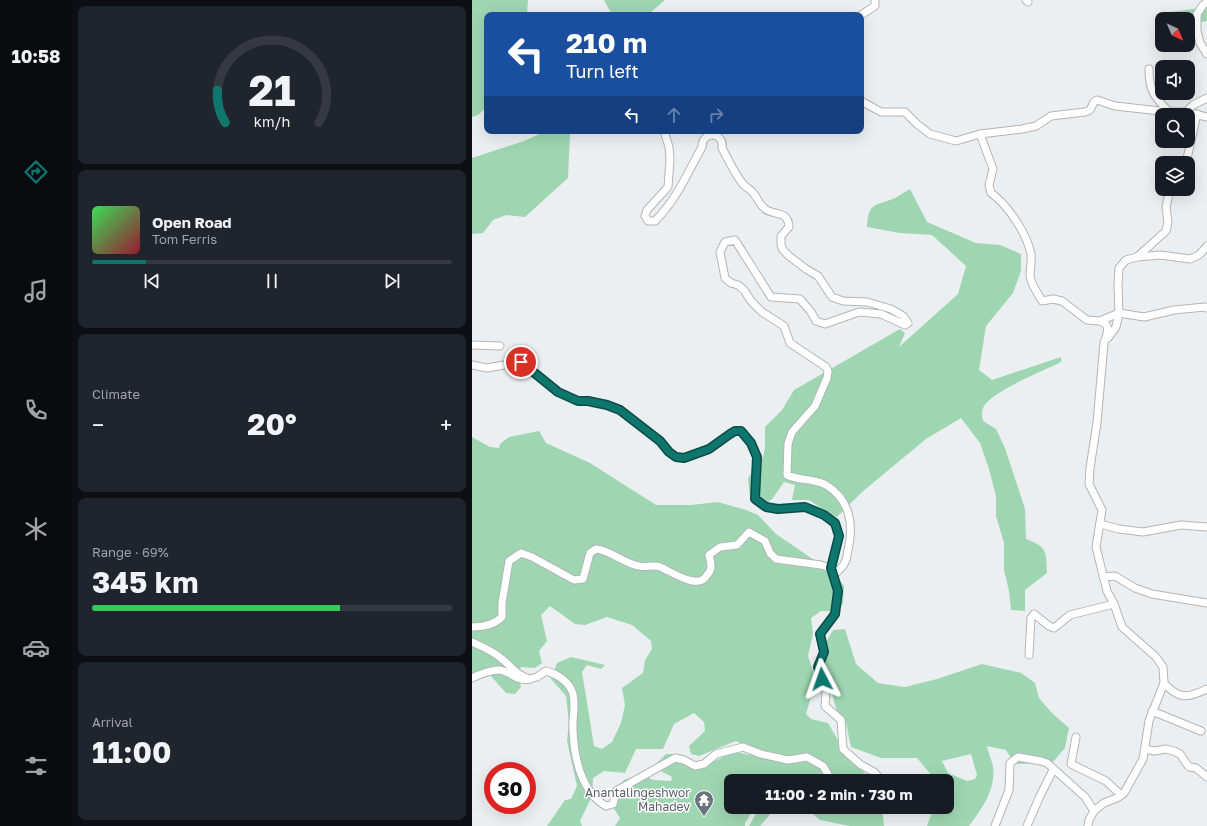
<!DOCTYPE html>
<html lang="en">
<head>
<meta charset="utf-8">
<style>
  :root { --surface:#171b24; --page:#20242c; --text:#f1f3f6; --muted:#9ea1a6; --line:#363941; --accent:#0f766e }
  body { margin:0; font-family:"Golos Text",sans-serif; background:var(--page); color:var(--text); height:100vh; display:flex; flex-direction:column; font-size:15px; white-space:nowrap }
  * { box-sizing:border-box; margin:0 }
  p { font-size:13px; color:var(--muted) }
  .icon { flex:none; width:22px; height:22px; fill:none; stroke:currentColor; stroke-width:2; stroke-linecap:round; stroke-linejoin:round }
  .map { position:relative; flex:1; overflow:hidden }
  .side { display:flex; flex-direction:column; gap:6px; padding:6px; background:#0d0f14; width:400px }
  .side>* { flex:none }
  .guide { position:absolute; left:12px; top:12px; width:380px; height:122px; border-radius:8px; box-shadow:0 4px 16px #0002; background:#1a4fa0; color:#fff; overflow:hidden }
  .needle { width:26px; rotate:136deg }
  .fabs { position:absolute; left:683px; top:12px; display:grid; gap:8px }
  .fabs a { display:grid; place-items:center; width:40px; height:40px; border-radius:8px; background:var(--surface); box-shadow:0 4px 16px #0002; font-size:20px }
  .speed { position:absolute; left:12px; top:762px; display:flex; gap:8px; font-size:20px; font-weight:700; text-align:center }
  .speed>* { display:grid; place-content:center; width:52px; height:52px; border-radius:50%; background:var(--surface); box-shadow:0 4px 16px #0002; line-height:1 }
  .speed .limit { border:6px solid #d22; background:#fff; color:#111 }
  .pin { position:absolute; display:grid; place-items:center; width:34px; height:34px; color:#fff; margin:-17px; border:2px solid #fff; border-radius:50%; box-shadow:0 1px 4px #0007 }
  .me { position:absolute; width:44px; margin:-22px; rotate:356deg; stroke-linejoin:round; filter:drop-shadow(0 0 3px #0008) }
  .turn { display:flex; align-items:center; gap:14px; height:84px; padding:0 16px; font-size:18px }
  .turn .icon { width:52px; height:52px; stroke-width:2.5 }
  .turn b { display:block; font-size:28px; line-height:34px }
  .lanes { display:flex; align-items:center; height:38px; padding:0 16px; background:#0003; justify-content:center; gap:20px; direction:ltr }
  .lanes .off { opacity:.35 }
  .big { font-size:30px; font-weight:700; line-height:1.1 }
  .side .card { flex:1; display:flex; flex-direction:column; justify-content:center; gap:6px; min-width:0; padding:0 14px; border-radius:8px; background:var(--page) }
  .side .dial { align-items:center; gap:0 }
  .dial svg { height:104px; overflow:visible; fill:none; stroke:var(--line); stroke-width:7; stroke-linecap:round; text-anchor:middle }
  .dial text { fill:var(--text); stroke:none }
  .song { display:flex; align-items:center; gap:12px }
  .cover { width:48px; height:48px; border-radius:6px; background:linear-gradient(135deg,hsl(130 70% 55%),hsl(350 70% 35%)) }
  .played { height:4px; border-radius:2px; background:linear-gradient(90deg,var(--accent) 15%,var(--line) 15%) }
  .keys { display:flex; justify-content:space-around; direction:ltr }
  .heat { display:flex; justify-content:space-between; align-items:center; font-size:22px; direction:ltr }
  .charge { height:6px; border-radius:3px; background:linear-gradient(90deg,#34c759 69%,var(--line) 0) }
  .trip { position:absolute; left:252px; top:774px; width:230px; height:40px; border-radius:8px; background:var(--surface); box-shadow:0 4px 16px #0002; font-weight:700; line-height:40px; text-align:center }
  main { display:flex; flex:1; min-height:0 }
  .dock { display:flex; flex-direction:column; width:72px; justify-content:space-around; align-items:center; background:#090b0e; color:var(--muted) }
  .dock .icon { width:28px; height:28px }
  .dock .selected { color:var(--accent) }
  .dock b { font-size:18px; color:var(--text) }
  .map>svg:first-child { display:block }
  .green { fill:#9ed6b1; fill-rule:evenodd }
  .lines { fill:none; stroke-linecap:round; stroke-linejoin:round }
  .minor-casing { stroke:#b2b5b7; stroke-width:9 }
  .minor { stroke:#fff; stroke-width:7 }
  .route-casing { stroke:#0a4d48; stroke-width:10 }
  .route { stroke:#0f766e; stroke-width:7 }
  .labels { text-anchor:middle; stroke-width:3; stroke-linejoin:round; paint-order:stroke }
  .worship-label { font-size:12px; fill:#5b616d; stroke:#fff; text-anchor:end }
</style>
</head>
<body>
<main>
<nav class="dock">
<b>10:58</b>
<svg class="icon selected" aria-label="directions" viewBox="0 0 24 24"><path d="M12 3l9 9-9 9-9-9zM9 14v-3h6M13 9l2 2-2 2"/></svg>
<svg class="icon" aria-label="music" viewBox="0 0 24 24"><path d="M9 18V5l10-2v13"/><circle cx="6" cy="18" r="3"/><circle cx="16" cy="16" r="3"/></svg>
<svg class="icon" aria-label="phone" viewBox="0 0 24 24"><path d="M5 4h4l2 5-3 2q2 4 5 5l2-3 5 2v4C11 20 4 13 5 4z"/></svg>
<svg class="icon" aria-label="climate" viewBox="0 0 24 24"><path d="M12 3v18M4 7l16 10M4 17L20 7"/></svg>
<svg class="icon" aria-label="car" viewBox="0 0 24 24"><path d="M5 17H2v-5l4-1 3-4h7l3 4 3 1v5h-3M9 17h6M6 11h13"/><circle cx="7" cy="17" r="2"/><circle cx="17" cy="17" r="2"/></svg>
<svg class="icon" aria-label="filters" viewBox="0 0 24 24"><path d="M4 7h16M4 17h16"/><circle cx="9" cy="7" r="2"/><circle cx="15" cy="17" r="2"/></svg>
</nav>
<section class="side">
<div class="card dial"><svg viewBox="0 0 100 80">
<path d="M14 69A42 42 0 1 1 86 69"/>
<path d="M14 69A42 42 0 0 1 8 44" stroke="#0f766e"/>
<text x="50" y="56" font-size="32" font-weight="700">21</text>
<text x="50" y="72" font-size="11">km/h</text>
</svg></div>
<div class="card">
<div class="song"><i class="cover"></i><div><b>Open Road</b><p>Tom Ferris</p></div></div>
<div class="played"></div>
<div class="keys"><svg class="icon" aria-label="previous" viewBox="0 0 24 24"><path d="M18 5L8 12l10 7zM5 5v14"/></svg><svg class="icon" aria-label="pause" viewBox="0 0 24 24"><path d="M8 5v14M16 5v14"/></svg><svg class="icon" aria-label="next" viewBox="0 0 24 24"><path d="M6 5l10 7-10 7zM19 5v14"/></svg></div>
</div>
<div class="card"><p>Climate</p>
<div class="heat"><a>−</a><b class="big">20°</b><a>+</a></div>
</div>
<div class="card"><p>Range · 69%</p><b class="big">345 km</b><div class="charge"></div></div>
<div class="card"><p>Arrival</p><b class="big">11:00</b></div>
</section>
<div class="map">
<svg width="735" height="826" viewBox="0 0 735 826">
  <rect width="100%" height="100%" fill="#eceff1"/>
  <g class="green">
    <path d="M0,0H56L55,15H15V107L6,115L0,117Z"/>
    <path d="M132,0H193L178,13V15H140Z"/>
    <path d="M735,7V21L716,25V19H697L698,12Z"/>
    <path d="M74,131H91L98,134L96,178L53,217L34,215L21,220L11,233L0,234V158L52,141Z"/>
    <path d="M438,189L455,222L504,243L528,245L549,254V271L541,293L514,326L507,370L520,380L589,357V362C571,371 522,390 512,406C509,411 510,416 511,421L524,429L533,448L553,509L554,539C576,547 574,552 575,573L553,590V611L539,610L537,591L532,570V543L524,516V496L517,469L508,443L489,418L454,439L390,492L365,517L355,512L337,500H320L323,485L312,482L301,498L288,509L278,497L276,478L291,457L293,448V427L310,410L322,390L428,329L433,333L427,347L486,294L494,266L460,235L428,233L395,227C396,201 405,206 423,198C428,195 433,192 438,189Z"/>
    <path d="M67,431L74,443L118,463L184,505H219L246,502L274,510L286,515L304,534L364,575L372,586L371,604L364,611H349L339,618L341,634L336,656L344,680L334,714L339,719L356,723L371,749L394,775L395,781H259V807H283L273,823V826H143L148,818L141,807L144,790L152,780L169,774L181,780L199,781L200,777L189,771L186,762L194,754H202L220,766L239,763L262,751L277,755L276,747L264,741L227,756L219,754L217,746L233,731L232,722L222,713L202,724L191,749H164L153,773L132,771L121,778L120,796L108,821L110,826H75L93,800L99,799L105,786L95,741L97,723L94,696L79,679L85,663L99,657L133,665L129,669L115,665L110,672L122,746L130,749L140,742L149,723L153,705L150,688L171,673L173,660L180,649L179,641L160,625L135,617L113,625L103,624L78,606L69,615L75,641L67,651L70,663L63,668L49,667L46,675L49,687L43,694L34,693L19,676L0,680V437L18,447L27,448L28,444L37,437Z"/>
    <path d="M373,629L384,664L406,683L433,687L465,679L510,664L549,673L563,683L567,698L580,713L597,728L593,748L580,763L543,764L534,750L515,746C516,753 520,760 521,767C524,789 510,809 497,826H455L459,815L461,807H475V781H461V777L445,758H409L379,747L374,723L364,709L352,661L354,642L361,630ZM499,754L505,775L503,779L495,781L476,773L470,761Z"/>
    <path d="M288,807H304L288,826H277Z"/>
    <path d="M333,807H410L412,826H378L348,820Z"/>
  </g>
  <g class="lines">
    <g class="minor-casing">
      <g id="minor">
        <path d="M554,0L556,2"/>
        <path d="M735,2L731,5L725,14V31L728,43L735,54"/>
        <path d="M389,15L403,6V0"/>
        <path d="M677,69C677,91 682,96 697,112"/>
        <path d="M389,101L409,112H433L445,124L458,134L484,141L508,134L550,129L564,126L579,116L613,112L618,110L622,102L625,100L643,106L697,112H714L735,117"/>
        <path d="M714,112L721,105L735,98"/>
        <path d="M508,134L521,169L517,185L519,193C536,205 555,234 559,254C560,261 558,269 558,276C559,284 566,294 570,301L581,299L590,301L615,320L628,321L647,313L672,317L702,310L733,307L735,308"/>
        <path d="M714,163L725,114"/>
        <path d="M665,257L694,231L696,222L694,207L698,189"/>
        <path d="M636,338L644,327L647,313L646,286L647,268L654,260L665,257L688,255L718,259L727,255L735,246"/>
        <path d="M0,345L28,346"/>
        <path d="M0,365L15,368L49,362L86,392L106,401H116L135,405L148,410L188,441L197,452L204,457L212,458L237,449L258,434L263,431H269L279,443L285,457L283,499L294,507L306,509L333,507L352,515L363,523L367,536L359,568L365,572C368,569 372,566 373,562C375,559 375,554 376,550C382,525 378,499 354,485C342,478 327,481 315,475L316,444L320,432L343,406L355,378L356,371L354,367L318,343L312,326L290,312L279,301L272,290L266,285L259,283L253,278L248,252L253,242L263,240L299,297L328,299L339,312L344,321L353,324L387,312L409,314L433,325L436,323L431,316L419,309L395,302L371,301L360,297L346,276L334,269L317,256L311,250L309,245V236L317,227C316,210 303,216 293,209C287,204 286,199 282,194C280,190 276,189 273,186C265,179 256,159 250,148C253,132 230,130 230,147C215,174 205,199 183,221H176L173,216L175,210L196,187L198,159L197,147L192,131"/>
        <path d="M628,524L647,529L671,532L709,525L735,527"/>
        <path d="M631,577L643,576L663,588L680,594L735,603"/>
        <path d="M0,627C11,627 22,625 30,617V603L37,561L49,553L60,557L102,580L111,579L118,553L124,549C140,551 151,563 167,566C174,568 182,564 188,567C200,572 227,591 235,575C237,573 239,570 239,567C239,563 238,559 237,555L248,547L265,545L277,532L293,541L298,553L304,559L349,565L359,568L366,591L363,614L348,634L352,652L346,667L354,692L353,706L369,720L371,749L389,765L402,772L409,780V781"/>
        <path d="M0,642C11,647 21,651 30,659C40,667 44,675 58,679C44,682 40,672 28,670C21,669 6,675 0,678"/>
        <path d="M557,655L559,618L562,614L577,626L582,628L598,615L642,604"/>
        <path d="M58,679L65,677L74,671C85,674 98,682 101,694C104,706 100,718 101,730C102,757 109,792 134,806L141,804L144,791L203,758L212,760L223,766L232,764L244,754L271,747L289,754L316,760L335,757L351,766L360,781"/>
        <path d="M692,683C707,700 716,698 735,689"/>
        <path d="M680,711L729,731"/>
        <path d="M604,737L599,764L634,781L649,795"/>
        <path d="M673,749L682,751L694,749L702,751L708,754L717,767L724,768L735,777"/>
        <path d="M523,826L537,790L538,763L546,757L569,761L575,763L613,797L622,811"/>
        <path d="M555,826L567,798L581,770"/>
        <path d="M616,826L617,820L622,811L632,803L645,798L652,793L671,759L677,721L692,683L691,667L684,657L650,627L642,604L635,591L624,547L630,510L617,484L618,468L625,423L632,343C635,334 640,324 628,321"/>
      </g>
    </g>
    <use href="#minor" class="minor"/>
  </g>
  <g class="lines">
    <g class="route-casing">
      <path id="route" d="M49,362L86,392L106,401H116L135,405L148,410L188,441L197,452L204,457L212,458L237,449L258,434L263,431H269L279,443L285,457L283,499L294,507L306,509L333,507L352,515L363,523L367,536L359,568L366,591L363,614L348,634L352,652L346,667L350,679"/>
    </g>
    <use href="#route" class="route"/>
  </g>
  <defs>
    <g id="temple-pin" transform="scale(1)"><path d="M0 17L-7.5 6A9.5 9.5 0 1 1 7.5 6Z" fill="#6b7280" stroke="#fff"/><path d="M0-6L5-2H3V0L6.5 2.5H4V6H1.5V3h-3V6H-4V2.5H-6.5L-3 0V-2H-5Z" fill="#fff"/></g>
  </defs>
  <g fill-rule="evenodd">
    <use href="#temple-pin" x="232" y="800"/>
  </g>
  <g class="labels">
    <g class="worship-label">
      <text x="218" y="797">Anantalingeshwor<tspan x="218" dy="14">Mahadev</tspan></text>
    </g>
  </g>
</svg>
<div class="fabs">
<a><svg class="needle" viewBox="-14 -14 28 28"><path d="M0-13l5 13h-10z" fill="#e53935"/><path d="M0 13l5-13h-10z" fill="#9ea1a6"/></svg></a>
<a><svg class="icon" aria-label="sound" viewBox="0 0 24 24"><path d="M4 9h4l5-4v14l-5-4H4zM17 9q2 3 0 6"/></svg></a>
<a><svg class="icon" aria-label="search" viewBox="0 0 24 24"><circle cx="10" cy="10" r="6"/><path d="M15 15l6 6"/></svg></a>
<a><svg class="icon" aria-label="layers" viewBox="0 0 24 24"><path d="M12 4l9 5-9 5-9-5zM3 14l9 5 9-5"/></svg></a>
</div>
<div class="speed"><div class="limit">30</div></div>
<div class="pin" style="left:49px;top:362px;background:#d93025"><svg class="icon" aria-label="arrive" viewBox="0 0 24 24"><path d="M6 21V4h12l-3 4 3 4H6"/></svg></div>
<svg class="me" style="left:350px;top:679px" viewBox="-20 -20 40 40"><path d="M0-17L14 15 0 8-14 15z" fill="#0f766e" stroke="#fff" stroke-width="4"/></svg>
<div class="trip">11:00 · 2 min · 730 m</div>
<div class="guide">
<div class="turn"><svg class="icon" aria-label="left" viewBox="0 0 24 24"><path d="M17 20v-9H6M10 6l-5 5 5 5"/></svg><div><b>210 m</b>Turn left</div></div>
<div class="lanes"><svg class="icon" aria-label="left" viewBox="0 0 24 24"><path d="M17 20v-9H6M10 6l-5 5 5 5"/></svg><svg class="icon off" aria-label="ahead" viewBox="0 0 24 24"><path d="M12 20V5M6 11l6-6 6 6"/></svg><svg class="icon off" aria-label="right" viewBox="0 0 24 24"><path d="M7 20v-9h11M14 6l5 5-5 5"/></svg></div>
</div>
</div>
</main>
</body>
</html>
